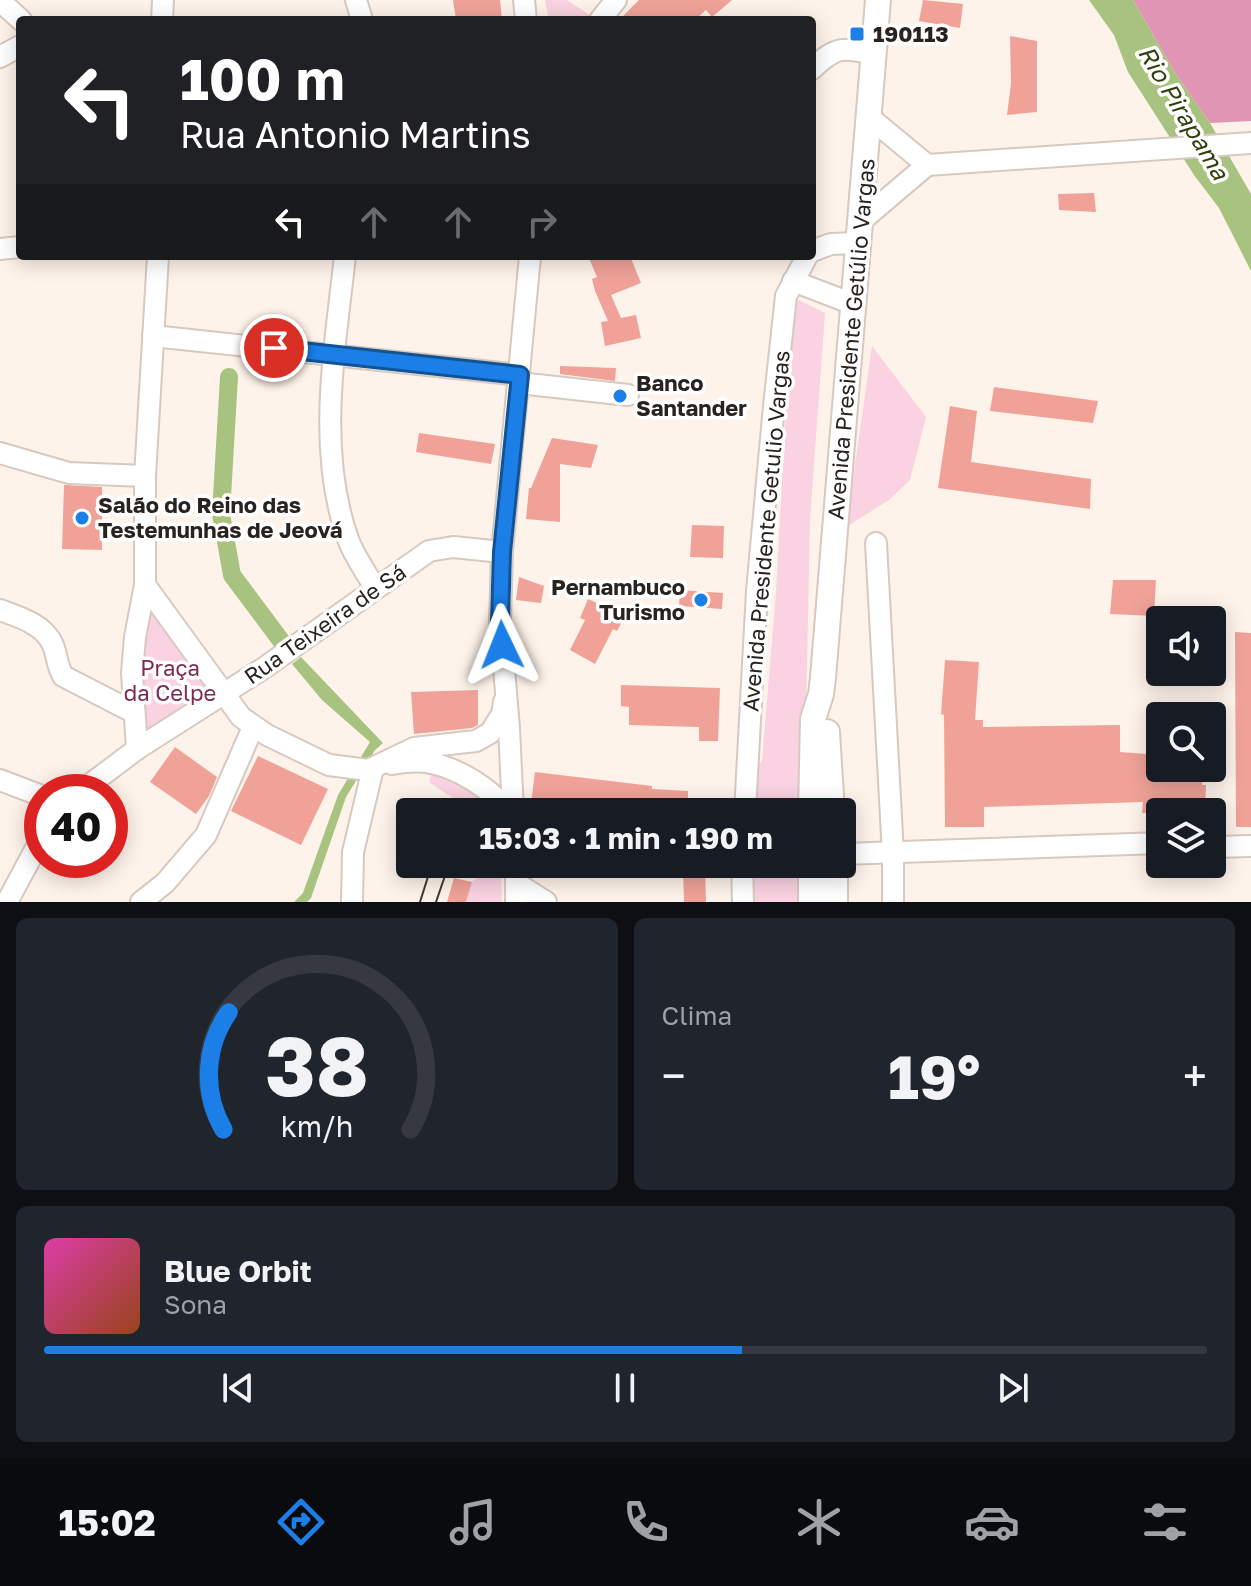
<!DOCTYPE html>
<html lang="pt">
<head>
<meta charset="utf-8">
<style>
  :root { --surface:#171b24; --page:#20242c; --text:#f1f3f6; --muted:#9ea1a6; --line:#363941; --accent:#1b7fe7 }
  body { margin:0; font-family:"Golos Text",sans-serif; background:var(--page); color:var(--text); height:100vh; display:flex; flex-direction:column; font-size:30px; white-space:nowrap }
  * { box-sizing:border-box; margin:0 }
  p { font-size:26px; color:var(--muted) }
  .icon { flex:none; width:44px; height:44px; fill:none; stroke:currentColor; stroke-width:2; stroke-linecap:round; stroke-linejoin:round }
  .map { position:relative; height:902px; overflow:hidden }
  .side { display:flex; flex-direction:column; gap:16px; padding:16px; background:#0d0f14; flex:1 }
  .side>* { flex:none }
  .banner { position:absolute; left:16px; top:16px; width:800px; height:244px; border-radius:8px; box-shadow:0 4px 20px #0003; background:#202124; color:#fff; overflow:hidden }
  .controls { position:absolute; left:1146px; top:606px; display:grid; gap:16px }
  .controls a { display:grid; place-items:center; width:80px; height:80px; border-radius:8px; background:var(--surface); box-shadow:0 4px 20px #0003; font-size:40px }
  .speed { position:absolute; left:24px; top:774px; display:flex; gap:16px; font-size:40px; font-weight:700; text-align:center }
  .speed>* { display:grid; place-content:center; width:104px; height:104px; border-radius:50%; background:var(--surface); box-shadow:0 4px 20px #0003; line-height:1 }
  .speed .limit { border:12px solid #d22; background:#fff; color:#111 }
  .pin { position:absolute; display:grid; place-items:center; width:68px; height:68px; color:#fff; margin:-34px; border:4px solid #fff; border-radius:50%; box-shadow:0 2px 8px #0007 }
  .me { position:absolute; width:88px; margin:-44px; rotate:358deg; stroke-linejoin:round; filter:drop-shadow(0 0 6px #0008) }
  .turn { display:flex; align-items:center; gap:28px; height:168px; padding:0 32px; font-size:36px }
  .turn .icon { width:104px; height:104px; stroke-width:2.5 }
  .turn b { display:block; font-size:56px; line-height:68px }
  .lanes { display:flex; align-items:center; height:76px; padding:0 32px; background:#0003; justify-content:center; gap:40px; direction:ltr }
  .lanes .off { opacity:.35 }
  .big { font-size:60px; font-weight:700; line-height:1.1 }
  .side .widget { flex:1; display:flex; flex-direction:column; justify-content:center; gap:12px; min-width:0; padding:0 28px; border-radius:12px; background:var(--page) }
  .side .dial { align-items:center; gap:0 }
  .dial svg { height:208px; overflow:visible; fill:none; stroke:var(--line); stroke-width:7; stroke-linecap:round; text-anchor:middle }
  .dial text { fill:var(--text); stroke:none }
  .song { display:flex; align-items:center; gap:24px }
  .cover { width:96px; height:96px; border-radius:12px; background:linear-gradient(135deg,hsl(320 70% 55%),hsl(20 70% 35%)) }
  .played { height:8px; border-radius:4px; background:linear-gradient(90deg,var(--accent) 60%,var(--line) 60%) }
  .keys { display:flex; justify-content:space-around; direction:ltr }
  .heat { display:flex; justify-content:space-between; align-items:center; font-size:44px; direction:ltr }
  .side .tiles { flex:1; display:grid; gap:16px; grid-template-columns:1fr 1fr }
  .widget:last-child { grid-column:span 2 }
  .trip { position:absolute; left:396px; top:798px; width:460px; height:80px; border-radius:8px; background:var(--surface); box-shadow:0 4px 20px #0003; font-weight:700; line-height:80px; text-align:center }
  .tab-bar { display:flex; height:128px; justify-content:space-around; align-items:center; background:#090b0e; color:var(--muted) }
  .tab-bar .icon { width:56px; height:56px }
  .tab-bar .on { color:var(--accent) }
  .tab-bar b { font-size:36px; color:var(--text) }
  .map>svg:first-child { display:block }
  .green { fill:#fad2e1 }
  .forest { fill:#df95b3 }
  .water { fill:#a8c37f }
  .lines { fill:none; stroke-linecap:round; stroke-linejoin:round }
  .canal { stroke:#a8c37f; stroke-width:18 }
  .building { fill:#f0a298 }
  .minor-casing { stroke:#d7c9bf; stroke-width:24 }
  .major-casing { stroke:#d7c9bf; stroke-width:28 }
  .minor { stroke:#fff; stroke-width:20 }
  .major { stroke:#fff; stroke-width:24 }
  .tram { stroke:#3e3934; stroke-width:2 }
  .route-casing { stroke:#125396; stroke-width:20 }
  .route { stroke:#1b7fe7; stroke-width:14 }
  .poi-dot { fill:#1b7fe7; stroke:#fff; stroke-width:3 }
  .labels { text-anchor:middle; stroke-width:7; stroke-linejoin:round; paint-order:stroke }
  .poi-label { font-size:22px; font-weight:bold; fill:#28231f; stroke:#fff; text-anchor:start }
  .street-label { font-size:22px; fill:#28231f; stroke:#fff }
  .park-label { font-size:22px; fill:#7e2852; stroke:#fff }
  .water-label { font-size:24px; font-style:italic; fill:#30400e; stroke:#fff }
</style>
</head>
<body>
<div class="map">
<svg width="1251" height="902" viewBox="0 0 1251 902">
  <rect width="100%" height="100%" fill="#fef3ea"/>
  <g class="green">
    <path d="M545,0H567L591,16L588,20H549Z"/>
    <path d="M799,300L825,313L810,520L804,812H745L747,777L762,761L776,592L787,390L769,366L772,321L780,308Z"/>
    <path d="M872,346L926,417L910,480L889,500L846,527Z"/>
    <path d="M145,585L226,693L137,749Z"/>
    <path d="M433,770C456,781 477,794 494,812H473L429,782Z"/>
    <path d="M471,864H501L502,902H466L472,882L477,878V872L469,870Z"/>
    <path d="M741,864H803V902H752Z"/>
  </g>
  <path class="forest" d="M1133,0H1251V121L1210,123L1175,73Z"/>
  <g class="water">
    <path d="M1089,0H1133L1175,73L1210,123L1251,194V271L1219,208L1194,175L1128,72L1114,35Z"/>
    <path d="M301,657L383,743L375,750L346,797L311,898L307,902H294L303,893L338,795L370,742L322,700L292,664Z"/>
  </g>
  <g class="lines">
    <path class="canal" d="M229,377L221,514L232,575L282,642"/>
  </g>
  <g class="building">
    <path d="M453,0H500L502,20H456Z"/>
    <path d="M639,0H732L712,17L706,10L695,20H619Z"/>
    <path d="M923,0L963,4L960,28L919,21Z"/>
    <path d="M1010,36L1037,41V112L1007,115L1011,83Z"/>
    <path d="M1094,193L1096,212L1059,210L1058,194Z"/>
    <path d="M588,256H630L641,283L611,295L621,318L636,315L641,338L605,346L601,322L608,321L595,291L592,279L597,277Z"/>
    <path d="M560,366L616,368L615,381L560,374Z"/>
    <path d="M994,387L1098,401L1093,423L990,411Z"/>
    <path d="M950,406L977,411L971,462L1091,479L1090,509L938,488Z"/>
    <path d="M419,433L495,444L491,464L416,452Z"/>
    <path d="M552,438L598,445L591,468L560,464V522L526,519L529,488H531Z"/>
    <path d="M64,485L102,487V550L62,549Z"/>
    <path d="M692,525L724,526L723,558L690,557Z"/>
    <path d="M519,577L544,586L541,603L516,600Z"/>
    <path d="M1113,580H1156L1154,616L1110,614Z"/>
    <path d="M680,590L723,593L722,609L679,606Z"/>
    <path d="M588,599L625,616L617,631L613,629L595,664L570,650L585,620L580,618Z"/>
    <path d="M1235,632L1251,633V827H1236Z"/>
    <path d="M945,660L979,662L975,720H983V727L1120,725V752L1160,755V768H1203L1202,785H1206L1205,812L1142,813L1143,802L984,807V827H945L944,715L941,714Z"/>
    <path d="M621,685L720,688L718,741H699V727L629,725V707L621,706Z"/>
    <path d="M478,690V725L472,728L414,734L411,692Z"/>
    <path d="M175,747L217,777L209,796L196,814L150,782Z"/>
    <path d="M258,756L328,789L301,845L231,811Z"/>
    <path d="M535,772L652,786V789L688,791V812H530Z"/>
    <path d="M705,867L706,902H684L683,868Z"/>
    <path d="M454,878L472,882L466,902H447Z"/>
  </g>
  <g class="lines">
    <g class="minor-casing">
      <g id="minor">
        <path d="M356,0L362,20"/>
        <path d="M524,0L526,20"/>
        <path d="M0,1L21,20"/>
        <path d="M162,20L163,0"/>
        <path d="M600,20L616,0"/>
        <path d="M0,57L20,46"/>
        <path d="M812,69C836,46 843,47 874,54"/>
        <path d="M869,117L927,165L1251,143"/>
        <path d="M860,222L927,165"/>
        <path d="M0,249L20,247"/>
        <path d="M812,251L831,244L857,243"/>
        <path d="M345,256C335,349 316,449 348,539C354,556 366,572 375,588"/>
        <path d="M793,281L853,304"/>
        <path d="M153,336L520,375"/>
        <path d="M519,383L628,395"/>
        <path d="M0,453L69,473L145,476"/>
        <path d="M876,543L893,854V902"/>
        <path d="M145,585L241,717L267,735L329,765L368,770L414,748L476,741L490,733L502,714L504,702"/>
        <path d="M0,610C19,617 44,624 53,645C57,655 57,666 63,676L133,712"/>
        <path d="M137,749L132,673L135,637L145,585V476L158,256"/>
        <path d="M392,764C404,762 418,760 431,763C457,768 493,789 507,812"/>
        <path d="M0,780L42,796"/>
        <path d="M80,792L137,749L264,668L429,551L453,547L502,552"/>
        <path d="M513,812L509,728L500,621L502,552L530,256"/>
        <path d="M745,812L757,591L774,406L786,296L807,256"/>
        <path d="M1212,847L1251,846"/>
        <path d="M842,854L1160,843"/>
        <path d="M516,864V902"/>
        <path d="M742,864L743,902"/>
        <path d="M516,883L546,902"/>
        <path d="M7,902L42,837"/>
        <path d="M141,902L165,883L206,835L253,727"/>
        <path d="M352,902L353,852L373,768"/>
      </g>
    </g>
    <g class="major-casing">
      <g id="major">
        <path d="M827,732L832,812"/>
        <path d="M811,812L813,719L821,694L823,678L878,0"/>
        <path d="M811,864V902"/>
        <path d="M835,902V864"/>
      </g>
    </g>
    <use href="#minor" class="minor"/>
    <use href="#major" class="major"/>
    <g class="tram">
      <path d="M466,812L468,808"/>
      <path d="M420,902L432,864"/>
      <path d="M436,902L449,864"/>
    </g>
  </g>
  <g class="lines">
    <g class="route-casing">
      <path id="route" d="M274,348L520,375L502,552L500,621L502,645"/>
    </g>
    <use href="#route" class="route"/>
  </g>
  <g class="poi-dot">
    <rect x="849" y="26" width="16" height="16" rx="4"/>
    <circle cx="620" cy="396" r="8"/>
    <circle cx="82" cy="518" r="8"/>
    <circle cx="701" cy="600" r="8"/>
  </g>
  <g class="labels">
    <g class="poi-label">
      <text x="873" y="42">190113</text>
      <text x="636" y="391">Banco<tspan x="636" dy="25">Santander</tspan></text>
      <text x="98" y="513">Salão do Reino das<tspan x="98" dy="25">Testemunhas de Jeová</tspan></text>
      <text x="685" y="595" text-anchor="end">Pernambuco<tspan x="685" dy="25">Turismo</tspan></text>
    </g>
    <g class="street-label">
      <text transform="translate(851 339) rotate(-85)" y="8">Avenida Presidente Getúlio Vargas</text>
      <text transform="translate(766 531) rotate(-85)" y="8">Avenida Presidente Getulio Vargas</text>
      <text transform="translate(325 624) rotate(-35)" y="8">Rua Teixeira de Sá</text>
    </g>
    <g class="park-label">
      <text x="170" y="676">Praça<tspan x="170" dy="25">da Celpe</tspan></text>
    </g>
    <g class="water-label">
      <text transform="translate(1183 113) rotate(59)" y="8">Rio Pirapama</text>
    </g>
  </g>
</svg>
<div class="controls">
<a><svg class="icon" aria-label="sound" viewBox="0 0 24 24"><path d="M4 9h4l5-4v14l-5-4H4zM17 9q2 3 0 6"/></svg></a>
<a><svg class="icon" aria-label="search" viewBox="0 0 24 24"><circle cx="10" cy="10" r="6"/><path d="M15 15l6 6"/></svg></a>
<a><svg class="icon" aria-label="layers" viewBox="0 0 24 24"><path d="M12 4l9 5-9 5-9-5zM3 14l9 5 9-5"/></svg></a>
</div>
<div class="speed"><div class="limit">40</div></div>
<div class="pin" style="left:274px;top:348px;background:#d93025"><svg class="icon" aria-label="arrive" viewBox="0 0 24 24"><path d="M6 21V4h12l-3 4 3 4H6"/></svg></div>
<svg class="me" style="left:502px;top:645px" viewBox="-20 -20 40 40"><path d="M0-17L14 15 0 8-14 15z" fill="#1b7fe7" stroke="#fff" stroke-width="4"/></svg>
<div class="trip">15:03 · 1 min · 190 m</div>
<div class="banner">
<div class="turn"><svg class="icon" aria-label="left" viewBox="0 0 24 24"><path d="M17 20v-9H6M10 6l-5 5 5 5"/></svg><div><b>100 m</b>Rua Antonio Martins</div></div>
<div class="lanes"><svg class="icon" aria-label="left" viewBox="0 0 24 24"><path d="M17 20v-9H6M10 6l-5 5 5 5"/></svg><svg class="icon off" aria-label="ahead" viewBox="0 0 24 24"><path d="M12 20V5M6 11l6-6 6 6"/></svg><svg class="icon off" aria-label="ahead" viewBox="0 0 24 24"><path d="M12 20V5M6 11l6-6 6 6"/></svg><svg class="icon off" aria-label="right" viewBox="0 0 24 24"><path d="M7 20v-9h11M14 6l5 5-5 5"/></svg></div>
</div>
</div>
<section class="side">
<div class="tiles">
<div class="widget dial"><svg viewBox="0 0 100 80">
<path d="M14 69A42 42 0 1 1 86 69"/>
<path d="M14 69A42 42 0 0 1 16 24" stroke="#1b7fe7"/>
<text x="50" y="56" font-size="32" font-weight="700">38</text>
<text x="50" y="72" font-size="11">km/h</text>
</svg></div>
<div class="widget"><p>Clima</p>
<div class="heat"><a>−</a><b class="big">19°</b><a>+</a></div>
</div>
<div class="widget">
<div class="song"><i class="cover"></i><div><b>Blue Orbit</b><p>Sona</p></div></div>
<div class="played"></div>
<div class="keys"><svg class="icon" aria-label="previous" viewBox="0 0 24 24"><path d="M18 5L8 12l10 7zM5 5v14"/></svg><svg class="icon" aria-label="pause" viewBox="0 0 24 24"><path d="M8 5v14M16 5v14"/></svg><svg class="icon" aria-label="next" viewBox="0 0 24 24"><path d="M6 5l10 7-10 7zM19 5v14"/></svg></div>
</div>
</div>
</section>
<nav class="tab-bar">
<b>15:02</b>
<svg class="icon on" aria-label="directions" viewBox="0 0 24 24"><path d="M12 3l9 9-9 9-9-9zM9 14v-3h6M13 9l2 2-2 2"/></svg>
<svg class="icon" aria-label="music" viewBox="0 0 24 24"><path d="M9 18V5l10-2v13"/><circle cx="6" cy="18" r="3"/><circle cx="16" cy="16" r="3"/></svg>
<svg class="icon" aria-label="phone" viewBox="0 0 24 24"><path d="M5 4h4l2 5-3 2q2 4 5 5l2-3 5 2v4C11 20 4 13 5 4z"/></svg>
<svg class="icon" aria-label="climate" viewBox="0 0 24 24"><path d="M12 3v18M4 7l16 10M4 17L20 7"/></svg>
<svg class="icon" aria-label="car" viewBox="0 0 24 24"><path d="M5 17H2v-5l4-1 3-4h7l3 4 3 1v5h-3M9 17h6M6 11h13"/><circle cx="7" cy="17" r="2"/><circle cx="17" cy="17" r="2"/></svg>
<svg class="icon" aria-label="filters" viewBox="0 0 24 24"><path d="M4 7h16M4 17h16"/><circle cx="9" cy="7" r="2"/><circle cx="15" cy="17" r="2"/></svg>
</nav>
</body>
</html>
